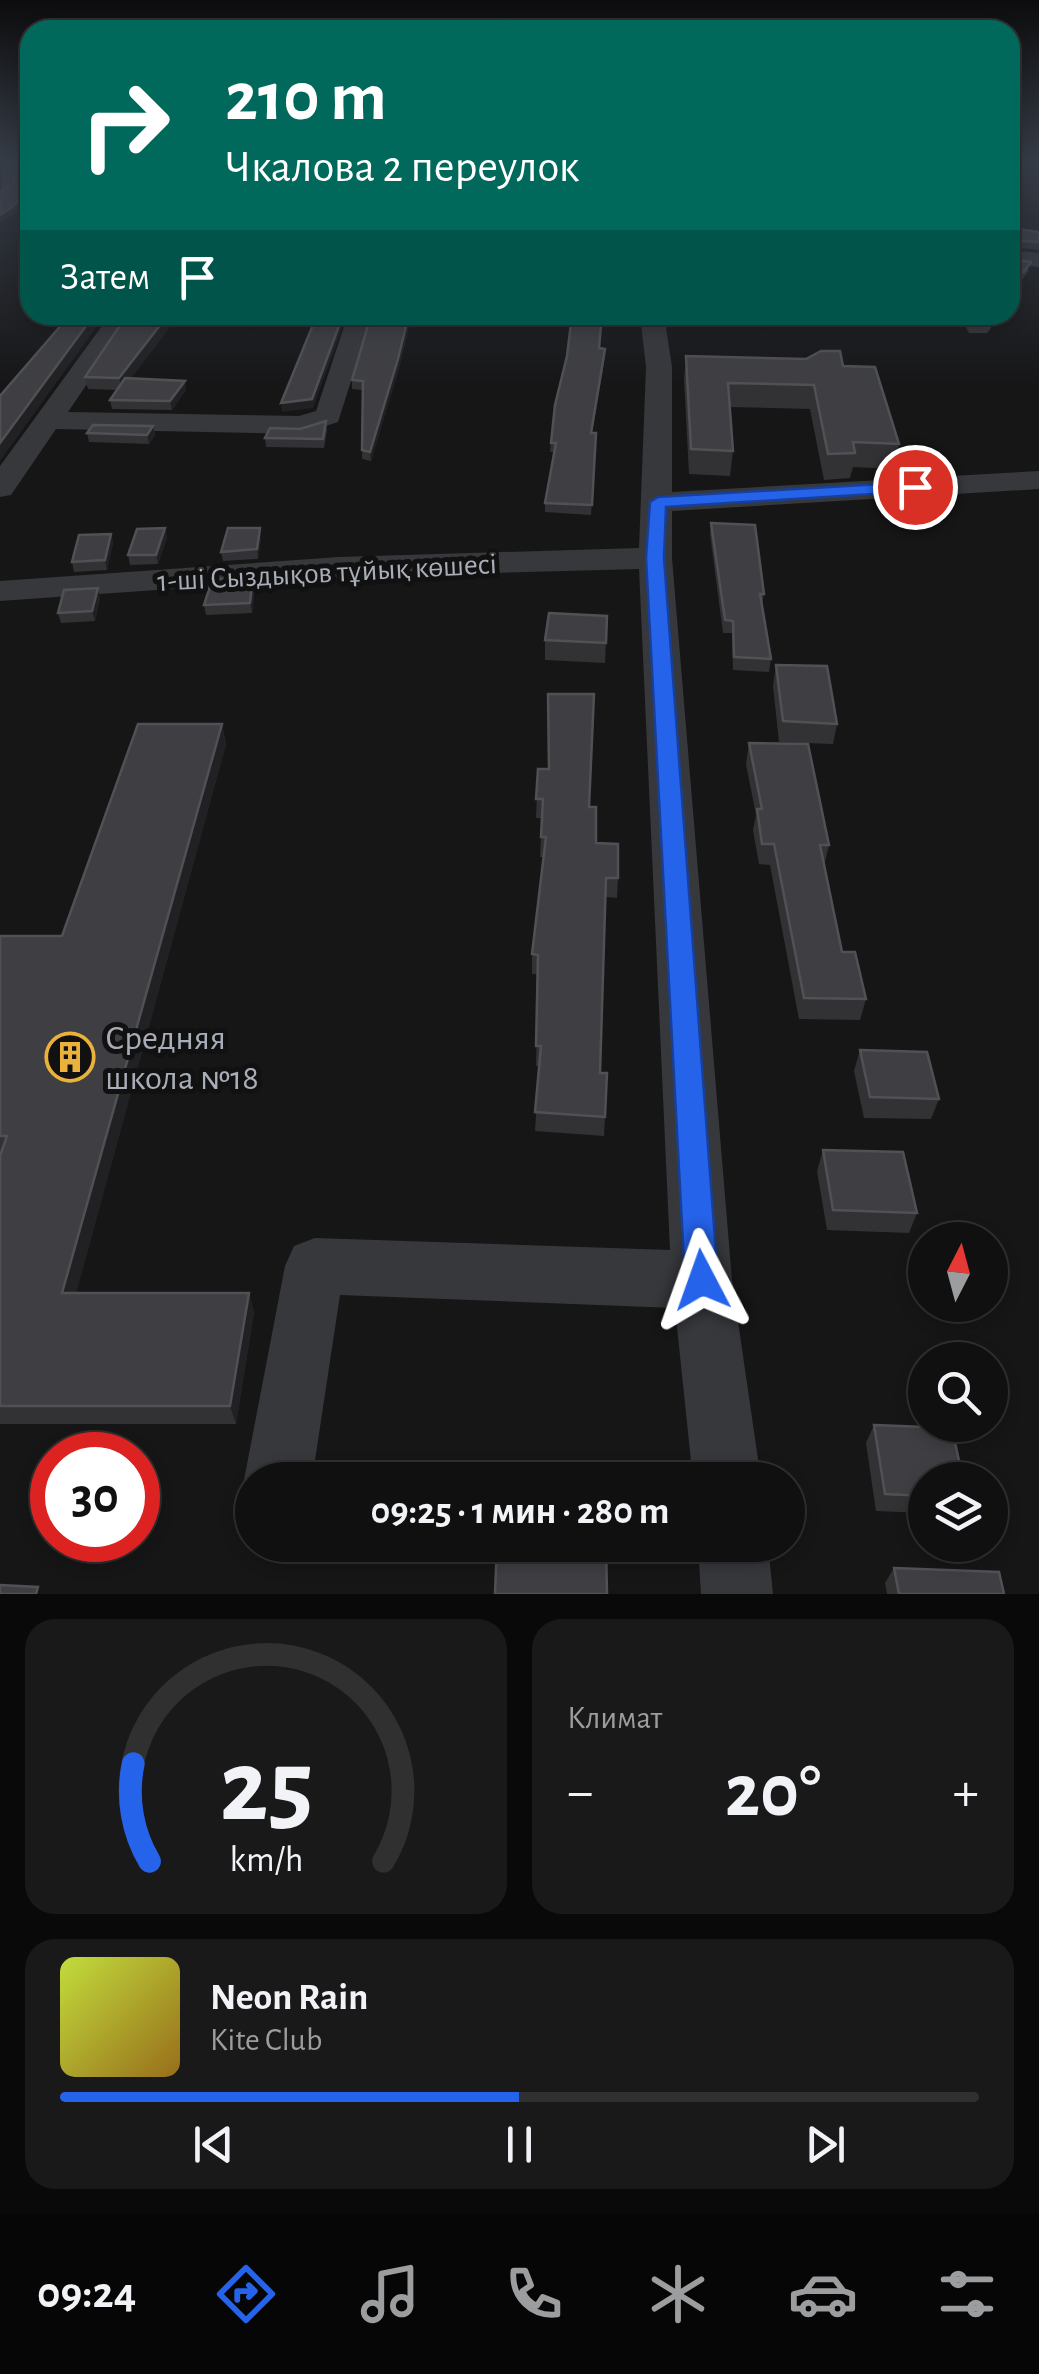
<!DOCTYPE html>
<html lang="ru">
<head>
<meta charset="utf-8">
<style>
  :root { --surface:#101011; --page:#19191a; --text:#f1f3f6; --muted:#9c9d9f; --line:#303031; --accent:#2563eb }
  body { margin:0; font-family:"Alegreya Sans",sans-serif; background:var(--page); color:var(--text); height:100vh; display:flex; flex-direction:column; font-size:38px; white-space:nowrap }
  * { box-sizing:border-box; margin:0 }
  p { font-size:32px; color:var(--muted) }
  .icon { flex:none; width:55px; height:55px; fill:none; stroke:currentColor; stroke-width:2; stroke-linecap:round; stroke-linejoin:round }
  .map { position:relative; height:1594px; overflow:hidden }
  .details { display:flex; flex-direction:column; gap:25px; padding:25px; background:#090909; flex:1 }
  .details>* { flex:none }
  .guide { position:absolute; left:20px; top:20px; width:1000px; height:305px; border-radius:30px; box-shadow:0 5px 15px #0003,0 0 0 2px var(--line); background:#00695c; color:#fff; overflow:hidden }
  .needle { width:65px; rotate:6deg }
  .controls { position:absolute; left:908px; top:1222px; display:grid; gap:20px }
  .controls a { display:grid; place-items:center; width:100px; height:100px; border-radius:50%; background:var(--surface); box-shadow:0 5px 15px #0003,0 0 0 2px var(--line); font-size:50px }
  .speed { position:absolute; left:30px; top:1432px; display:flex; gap:20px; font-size:50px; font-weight:700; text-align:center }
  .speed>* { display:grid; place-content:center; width:130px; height:130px; border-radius:50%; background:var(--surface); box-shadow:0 5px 15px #0003,0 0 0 2px var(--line); line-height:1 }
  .speed .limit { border:15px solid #d22; background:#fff; color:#111 }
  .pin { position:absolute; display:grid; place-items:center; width:85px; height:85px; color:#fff; margin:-42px; border:5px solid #fff; border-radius:50%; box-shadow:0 2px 10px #0007 }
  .me { position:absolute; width:110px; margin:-55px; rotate:356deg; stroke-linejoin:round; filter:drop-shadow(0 0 8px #0008) }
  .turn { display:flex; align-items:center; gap:35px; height:210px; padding:0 40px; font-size:45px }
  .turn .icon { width:130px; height:130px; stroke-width:2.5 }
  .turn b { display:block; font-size:70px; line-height:85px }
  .then { display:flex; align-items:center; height:95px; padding:0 40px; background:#0003; gap:20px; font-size:38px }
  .big { font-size:75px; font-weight:700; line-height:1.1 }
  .details .tile { flex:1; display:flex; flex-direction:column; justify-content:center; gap:15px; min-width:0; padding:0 35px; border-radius:30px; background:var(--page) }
  .details .dial { align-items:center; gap:0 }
  .dial svg { height:260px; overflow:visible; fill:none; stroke:var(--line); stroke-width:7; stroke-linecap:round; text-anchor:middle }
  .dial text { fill:var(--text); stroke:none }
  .song { display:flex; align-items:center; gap:30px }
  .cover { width:120px; height:120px; border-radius:15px; background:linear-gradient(135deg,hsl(70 70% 55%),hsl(40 70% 35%)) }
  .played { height:10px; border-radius:5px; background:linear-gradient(90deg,var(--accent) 50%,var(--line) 50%) }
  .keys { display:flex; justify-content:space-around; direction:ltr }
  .heat { display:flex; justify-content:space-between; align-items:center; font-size:55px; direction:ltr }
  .details .tiles { flex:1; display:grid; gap:25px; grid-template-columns:1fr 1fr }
  .tile:last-child { grid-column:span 2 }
  .trip { position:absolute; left:235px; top:1462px; width:570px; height:100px; border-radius:50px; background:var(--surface); box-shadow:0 5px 15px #0003,0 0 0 2px var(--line); font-weight:700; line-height:100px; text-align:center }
  .tabs { display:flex; height:160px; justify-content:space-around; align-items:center; background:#060607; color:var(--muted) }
  .tabs .icon { width:70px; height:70px }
  .tabs .active { color:var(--accent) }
  .tabs b { font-size:45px; color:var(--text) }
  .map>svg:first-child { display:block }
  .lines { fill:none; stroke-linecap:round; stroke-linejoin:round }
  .minor { fill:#37383c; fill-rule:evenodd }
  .wall { fill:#323235 }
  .shaded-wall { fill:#212123 }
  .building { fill:#3f3f43; stroke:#4f5155; stroke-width:2.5 }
  .route { fill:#2563eb; stroke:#184099; stroke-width:2.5 }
  .labels { text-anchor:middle; stroke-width:10; stroke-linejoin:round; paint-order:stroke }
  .street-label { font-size:30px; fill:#a8adb7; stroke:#111112 }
  .near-poi-label { font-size:35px; fill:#a8adb7; stroke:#111112; text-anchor:start }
</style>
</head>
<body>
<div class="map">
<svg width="1039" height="1594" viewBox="0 0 1039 1594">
  <rect width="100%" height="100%" fill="#161617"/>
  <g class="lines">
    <g class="minor">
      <path d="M5,161H23L10,191L0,197Z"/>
      <path d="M1010,250L1039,253V267L1010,264Z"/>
      <path d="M110,315H134L68,412L299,416L316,411L348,315H372L338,422L301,434L56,429L11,495L0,497V466Z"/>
      <path d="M640,315H664L672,367V492L1039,471V489L672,511V558L732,1280L761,1480H693L675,1308L340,1295L312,1480H252V1500L244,1480L285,1266L294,1246L315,1238L670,1250L639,569L339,577L0,601V581L339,557L639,548L646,367Z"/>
      <path d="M960,315H984L991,328L987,333H969Z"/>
      <path d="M698,1545H768L773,1594H701Z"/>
    </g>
  </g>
  <g class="wall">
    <path d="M1010,228L1039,232V250L1010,247Z"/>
    <path d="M1010,259L1029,270L1022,280L1010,281Z"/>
    <path d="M1010,281L1019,295L1016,303L1010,302Z"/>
    <path d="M371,315H407L409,326L399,368L371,461L362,459L363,390L352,389V380Z"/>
    <path d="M599,348L605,349V357L592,433H596L591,515L545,512V503L555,452H550L551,443L567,356Z"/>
    <path d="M686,356L843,366L899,444L894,469L853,467L850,478L824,480L810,409L730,407L733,451L730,476L689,474L684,379Z"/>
    <path d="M85,377L131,379L186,390L172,410L112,409L110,400L117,390L88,389Z"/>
    <path d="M326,421L327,430L324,448L266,447L265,438Z"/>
    <path d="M153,426L155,435L149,444L89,442L87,433Z"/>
    <path d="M711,523L764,594L762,606L771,659L769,672L733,670L732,633H723L710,534Z"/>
    <path d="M165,528L167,538L158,564L130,565L128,555Z"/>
    <path d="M111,534L113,543L107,570L74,572L72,562Z"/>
    <path d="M261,538L258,559L223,561L221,552Z"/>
    <path d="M255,587L252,613L206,615L204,605Z"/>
    <path d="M100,598L95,621L61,623L58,613Z"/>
    <path d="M607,616L605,663L545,660V640Z"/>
    <path d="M776,665L837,724L833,744L779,742L773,686Z"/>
    <path d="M222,724L226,744L76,1293H249L254,1312L236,1424H0V936H62Z"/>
    <path d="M749,743L829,845L824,866L842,952L866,999L860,1020L799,1019L770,865L759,864L753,830L756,815L746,764Z"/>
    <path d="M538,769L589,807L596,843L618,878L617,898L605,897L600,1073L605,1117L604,1136L535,1131L539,1066H536L538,974H532V954L543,857H540L542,818H536Z"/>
    <path d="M860,1050L939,1099L931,1119L864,1118L854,1071Z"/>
    <path d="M823,1150L917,1213L909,1233L827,1230L817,1171Z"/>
    <path d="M874,1425L925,1480V1513L876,1511L866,1443Z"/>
    <path d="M894,1568L1004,1594H887L885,1583Z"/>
  </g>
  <g class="shaded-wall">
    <path d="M30,187V196L14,214L0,223V215Z"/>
    <path d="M94,315H105L0,461V443Z"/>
    <path d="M168,315H179L122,391L119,378Z"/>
    <path d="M343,315H347L313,408L282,412L281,403Z"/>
    <path d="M408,318L409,326L399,368L371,461L370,452Z"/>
    <path d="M185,381L186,390L172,410L170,401Z"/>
    <path d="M153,426L155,435L149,444L147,435Z"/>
    <path d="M165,528L167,538L158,564L156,555Z"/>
    <path d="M260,528L261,538L258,559L257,549Z"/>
    <path d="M111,534L113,543L107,570L105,560Z"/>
    <path d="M253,577L255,587L252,613L250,603Z"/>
    <path d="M98,588L100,598L95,621L92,611Z"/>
    <path d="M222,724L226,744L71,1312L62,1293Z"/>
    <path d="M249,1293L254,1312L236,1424L230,1406Z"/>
  </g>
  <g class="building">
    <path d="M20,161H30V187L12,207L0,215V192L12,185Z"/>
    <path d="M1010,228L1039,232V242L1010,240Z"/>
    <path d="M1010,259L1031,262L1024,272L1010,273Z"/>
    <path d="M1010,281L1019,295L1010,294Z"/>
    <path d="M70,315H94L0,443V396Z"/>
    <path d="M127,315H168L119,378L85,377Z"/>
    <path d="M317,315H343L312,399L281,403Z"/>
    <path d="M371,315H404L403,318H408L398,359L370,452L362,450L363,381L352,380Z"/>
    <path d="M572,315H602L599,348L605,349L591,433H596L592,505L545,503L556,443H551L555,405L567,356Z"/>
    <path d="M821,351H840L843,366L875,367L899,444L853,442L855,453L828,454L814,385L728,383L733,451L691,449L686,356L806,359Z"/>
    <path d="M125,378L185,381L170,401L110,400Z"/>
    <path d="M326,421L323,439L265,438L270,428L300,429Z"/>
    <path d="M93,425L153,426L147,435L87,433Z"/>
    <path d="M711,523L755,525L764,594H760L771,659L734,657L733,621L725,620Z"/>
    <path d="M165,528L156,555H128L137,529Z"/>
    <path d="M228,528H260L257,549L221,552Z"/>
    <path d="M111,534L105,560L72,562L79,535Z"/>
    <path d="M253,577L250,603L204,605L212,580Z"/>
    <path d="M98,588L92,611L58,613L64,590Z"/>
    <path d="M549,613L607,616L606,643L545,640Z"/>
    <path d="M776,665L827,666L837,724L783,721Z"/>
    <path d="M548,694H594L589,807H596V843L618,844V878H606L600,1073H607L605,1117L535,1112L541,1046H536L538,955L532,954L546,837H541L543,799H536L538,769H549Z"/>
    <path d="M138,724H222L62,1293H249L230,1406H0V1156L7,1136H0V936H62Z"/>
    <path d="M749,743L808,744L829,845H820L842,952H855L866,999L804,998L774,844H762L757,809H762Z"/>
    <path d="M860,1050L927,1052L939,1099L870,1097Z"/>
    <path d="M823,1150L903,1152L917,1213L833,1210Z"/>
    <path d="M874,1425L952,1428L963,1480H925V1496L885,1494Z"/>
    <path d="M497,1545H606L607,1594H495Z"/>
    <path d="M894,1568L999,1572L1004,1594H899Z"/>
    <path d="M0,1585L38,1587L36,1594H0Z"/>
  </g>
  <linearGradient id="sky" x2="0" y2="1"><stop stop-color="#0c0c0d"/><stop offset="0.42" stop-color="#363c47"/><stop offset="1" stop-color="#363c47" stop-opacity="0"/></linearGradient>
  <rect width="1039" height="384" fill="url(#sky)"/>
  <path class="route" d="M915,482L923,487L921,491L666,507L664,558L718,1280L713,1291L702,1296L690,1291L685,1280L646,558L650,502L658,497Z"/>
  <defs>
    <g id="building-ring" transform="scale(2.5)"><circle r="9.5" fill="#111112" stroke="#eab13b" stroke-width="1.5"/><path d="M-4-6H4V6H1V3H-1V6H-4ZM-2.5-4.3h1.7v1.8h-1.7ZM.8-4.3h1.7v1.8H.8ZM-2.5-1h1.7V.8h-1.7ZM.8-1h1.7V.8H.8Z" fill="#eab13b"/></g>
  </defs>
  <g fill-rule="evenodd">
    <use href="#building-ring" x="70" y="1057"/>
  </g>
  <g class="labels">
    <g class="street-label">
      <text transform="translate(327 572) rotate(-3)" y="10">1-ші Сыздықов тұйық көшесі</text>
    </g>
    <g class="near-poi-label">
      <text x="105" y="1049">Средняя<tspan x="105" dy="40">школа №18</tspan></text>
    </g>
  </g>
</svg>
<div class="controls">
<a><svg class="needle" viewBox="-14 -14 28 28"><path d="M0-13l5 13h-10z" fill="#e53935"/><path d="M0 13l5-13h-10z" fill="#9c9d9f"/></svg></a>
<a><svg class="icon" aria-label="search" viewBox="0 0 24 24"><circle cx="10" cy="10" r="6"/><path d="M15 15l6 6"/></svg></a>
<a><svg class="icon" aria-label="layers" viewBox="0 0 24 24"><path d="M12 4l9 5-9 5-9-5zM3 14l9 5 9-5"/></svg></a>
</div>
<div class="speed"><div class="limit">30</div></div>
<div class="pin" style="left:915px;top:487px;background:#d93025"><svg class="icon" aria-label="arrive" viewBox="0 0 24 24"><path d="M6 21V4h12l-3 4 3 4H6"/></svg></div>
<svg class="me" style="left:702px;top:1280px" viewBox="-20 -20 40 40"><path d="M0-17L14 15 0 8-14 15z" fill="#2563eb" stroke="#fff" stroke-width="4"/></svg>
<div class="trip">09:25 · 1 мин · 280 m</div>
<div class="guide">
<div class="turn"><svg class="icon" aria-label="right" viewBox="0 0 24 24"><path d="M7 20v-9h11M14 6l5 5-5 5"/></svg><div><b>210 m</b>Чкалова 2 переулок</div></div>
<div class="then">Затем<svg class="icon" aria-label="arrive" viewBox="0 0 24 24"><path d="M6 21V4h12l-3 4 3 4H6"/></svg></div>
</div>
</div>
<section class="details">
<div class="tiles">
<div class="tile dial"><svg viewBox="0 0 100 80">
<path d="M14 69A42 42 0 1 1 86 69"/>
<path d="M14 69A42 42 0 0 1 9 39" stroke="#2563eb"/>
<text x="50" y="56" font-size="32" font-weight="700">25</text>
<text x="50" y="72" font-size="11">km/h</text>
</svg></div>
<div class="tile"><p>Климат</p>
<div class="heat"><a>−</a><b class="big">20°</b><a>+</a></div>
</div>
<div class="tile">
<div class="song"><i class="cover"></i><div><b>Neon Rain</b><p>Kite Club</p></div></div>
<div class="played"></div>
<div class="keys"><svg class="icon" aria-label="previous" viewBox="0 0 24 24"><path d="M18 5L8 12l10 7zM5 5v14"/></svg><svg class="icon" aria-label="pause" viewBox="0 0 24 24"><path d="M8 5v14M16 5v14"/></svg><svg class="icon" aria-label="next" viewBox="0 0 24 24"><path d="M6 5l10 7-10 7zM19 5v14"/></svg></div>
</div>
</div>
</section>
<nav class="tabs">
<b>09:24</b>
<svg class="icon active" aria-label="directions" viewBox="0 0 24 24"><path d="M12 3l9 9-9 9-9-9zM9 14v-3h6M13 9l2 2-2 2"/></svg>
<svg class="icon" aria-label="music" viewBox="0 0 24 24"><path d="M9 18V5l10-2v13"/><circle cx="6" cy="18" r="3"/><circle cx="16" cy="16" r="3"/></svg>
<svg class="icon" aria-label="phone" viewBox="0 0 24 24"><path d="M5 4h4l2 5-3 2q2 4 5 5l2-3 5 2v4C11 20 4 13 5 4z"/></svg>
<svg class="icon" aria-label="climate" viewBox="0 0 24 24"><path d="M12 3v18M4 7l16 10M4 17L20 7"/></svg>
<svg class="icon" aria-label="car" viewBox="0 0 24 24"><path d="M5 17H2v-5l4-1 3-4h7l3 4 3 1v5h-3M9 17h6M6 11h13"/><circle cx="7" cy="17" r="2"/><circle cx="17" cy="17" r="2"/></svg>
<svg class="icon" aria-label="filters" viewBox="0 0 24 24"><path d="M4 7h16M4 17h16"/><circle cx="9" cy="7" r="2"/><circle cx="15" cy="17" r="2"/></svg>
</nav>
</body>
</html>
